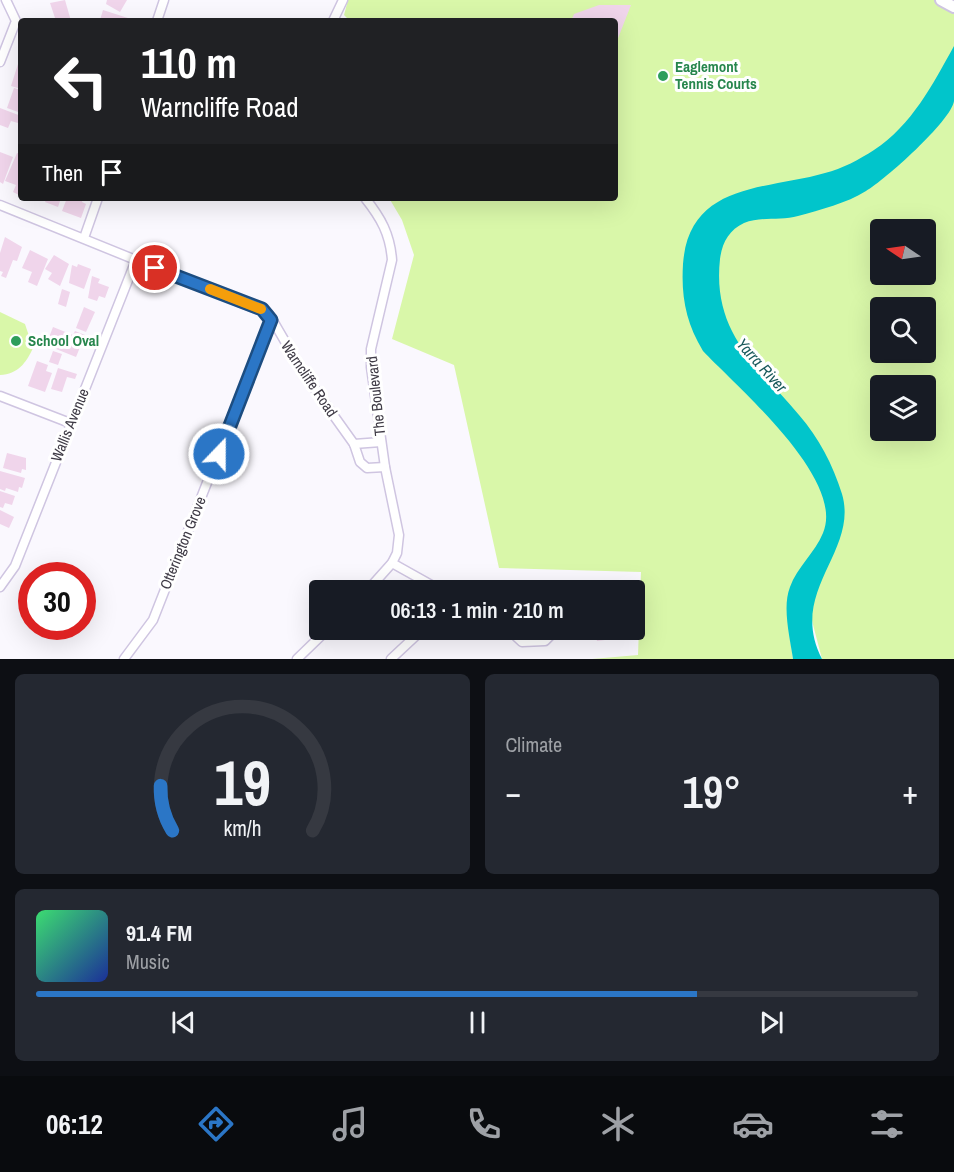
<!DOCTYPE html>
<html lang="en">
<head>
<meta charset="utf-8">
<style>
  :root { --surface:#171b24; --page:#242831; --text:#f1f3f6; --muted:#9ea1a6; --line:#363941; --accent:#2b76c6 }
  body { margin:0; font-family:"Archivo Narrow",sans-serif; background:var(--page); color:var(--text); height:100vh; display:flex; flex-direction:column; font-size:22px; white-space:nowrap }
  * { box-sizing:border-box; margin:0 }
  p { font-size:20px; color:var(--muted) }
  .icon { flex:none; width:33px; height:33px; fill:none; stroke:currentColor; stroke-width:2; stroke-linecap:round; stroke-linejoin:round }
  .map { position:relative; height:659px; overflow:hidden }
  .sheet { display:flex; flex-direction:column; gap:15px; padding:15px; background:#0d0f14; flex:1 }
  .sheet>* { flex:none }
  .banner { position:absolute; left:18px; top:18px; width:600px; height:183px; border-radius:6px; box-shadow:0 6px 24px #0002; background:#202124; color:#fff; overflow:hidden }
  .needle { width:39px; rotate:283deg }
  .buttons { position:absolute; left:870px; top:219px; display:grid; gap:12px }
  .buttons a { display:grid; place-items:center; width:66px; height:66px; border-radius:6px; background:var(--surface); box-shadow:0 6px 24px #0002; font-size:30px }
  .speed { position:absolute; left:18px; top:562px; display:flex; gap:12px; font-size:30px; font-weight:700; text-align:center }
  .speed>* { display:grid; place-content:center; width:78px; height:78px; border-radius:50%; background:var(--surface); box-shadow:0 6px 24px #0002; line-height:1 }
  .speed .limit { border:9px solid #d22; background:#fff; color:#111 }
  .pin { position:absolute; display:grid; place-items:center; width:51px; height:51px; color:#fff; margin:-26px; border:3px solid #fff; border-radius:50%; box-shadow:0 2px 6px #0007 }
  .me { position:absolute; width:66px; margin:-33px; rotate:22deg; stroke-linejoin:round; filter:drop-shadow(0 0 4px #0008) }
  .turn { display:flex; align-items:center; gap:21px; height:126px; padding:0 24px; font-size:27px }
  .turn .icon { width:78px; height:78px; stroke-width:2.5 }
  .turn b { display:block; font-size:42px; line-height:51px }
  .then { display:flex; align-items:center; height:57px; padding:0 24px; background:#0003; gap:12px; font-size:22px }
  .big { font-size:45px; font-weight:600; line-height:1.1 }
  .sheet .widget { flex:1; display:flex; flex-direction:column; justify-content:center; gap:9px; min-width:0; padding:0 21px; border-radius:9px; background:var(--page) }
  .sheet .dial { align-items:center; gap:0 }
  .dial svg { height:156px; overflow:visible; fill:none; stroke:var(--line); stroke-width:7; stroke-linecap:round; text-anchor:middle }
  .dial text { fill:var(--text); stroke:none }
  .song { display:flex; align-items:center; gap:18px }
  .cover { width:72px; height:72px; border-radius:9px; background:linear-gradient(135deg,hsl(140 70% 55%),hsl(230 70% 35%)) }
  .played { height:6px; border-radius:3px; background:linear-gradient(90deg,var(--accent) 75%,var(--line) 75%) }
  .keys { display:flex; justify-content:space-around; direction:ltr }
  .heat { display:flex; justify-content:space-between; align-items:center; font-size:33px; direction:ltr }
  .sheet .tiles { flex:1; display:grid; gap:15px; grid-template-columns:1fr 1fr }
  .widget:last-child { grid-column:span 2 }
  .trip { position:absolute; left:309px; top:580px; width:336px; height:60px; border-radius:6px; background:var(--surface); box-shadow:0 6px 24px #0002; font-weight:600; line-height:60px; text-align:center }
  .tab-bar { display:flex; height:96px; justify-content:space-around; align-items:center; background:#090b0e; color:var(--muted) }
  .tab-bar .icon { width:42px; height:42px }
  .tab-bar .on { color:var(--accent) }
  .tab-bar b { font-size:27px; color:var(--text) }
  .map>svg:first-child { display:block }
  .green { fill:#d9f7a9; fill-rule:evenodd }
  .water { fill:#01c5cb }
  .building { fill:#f0d5eb }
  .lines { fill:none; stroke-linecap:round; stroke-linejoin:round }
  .minor-casing { stroke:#cfc5e1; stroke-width:11 }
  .major-casing { stroke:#cfc5e1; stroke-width:14 }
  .minor { stroke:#fff; stroke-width:8 }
  .major { stroke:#fff; stroke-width:10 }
  .route-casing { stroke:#1c4d81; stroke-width:15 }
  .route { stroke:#2b76c6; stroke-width:10 }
  .slow { stroke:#f59e0b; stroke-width:10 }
  .leisure-dot { fill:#2e9e5b; stroke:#fff; stroke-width:2 }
  .labels { text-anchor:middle; stroke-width:6; stroke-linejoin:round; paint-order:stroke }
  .leisure-label { font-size:15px; font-weight:bold; fill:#27864d; stroke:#fff; text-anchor:start }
  .street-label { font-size:15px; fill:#3f3b46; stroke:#fff }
  .water-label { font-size:16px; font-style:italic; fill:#19595b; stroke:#fff }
</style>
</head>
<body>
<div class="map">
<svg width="954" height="659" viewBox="0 0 954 659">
  <rect width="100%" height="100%" fill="#faf8fe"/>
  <g class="green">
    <path d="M348,0H947L954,4V659H822L811,617L813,601L790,638L793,659H592L638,655L641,572L499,568L454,365L392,339L414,255L402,220L389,198H615V21H350L344,15ZM880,230H926V274H880ZM880,308H926V352H880ZM880,386H926V430H880Z"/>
    <path d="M0,312L25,324L33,348C26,363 18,374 0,375Z"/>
  </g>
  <path class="water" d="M954,46C954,64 954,83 954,101C951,121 885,180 866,191C847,203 820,210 798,216C781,221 761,216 744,223C729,230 722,243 720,259C712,333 757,365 799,415C819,438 833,465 842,494C859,552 787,591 822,659H793C790,638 782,607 790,587C797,567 815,553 823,533C846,479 737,387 703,351C686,323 681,297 683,264C689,182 767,190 825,173C842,169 860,159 874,150C912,125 933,84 954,46Z"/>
  <g class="building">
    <path d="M65,0L71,21H56L50,3Z"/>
    <path d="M107,0H127L120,12L106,4Z"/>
    <path d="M599,5H631L615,46V21H571L574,14Z"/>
    <path d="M103,10L131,19L103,21L100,20Z"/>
    <path d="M18,64L21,65V89L11,86Z"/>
    <path d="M14,88L21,90V113L7,108Z"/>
    <path d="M0,108L21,116L18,123L11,121L8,128L0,125Z"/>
    <path d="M0,152L13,157L3,184L0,182Z"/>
    <path d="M17,153L20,154L18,159L21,160V196L13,192L16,185L5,181Z"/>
    <path d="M47,198H61L58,207L45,202Z"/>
    <path d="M67,198H83L82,202L86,204L81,218L62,211Z"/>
    <path d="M5,237L22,247L17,261L13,260L6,278L1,276L3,272L0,271V253Z"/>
    <path d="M30,250L48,259L37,286L28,282L32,272L22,268Z"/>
    <path d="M54,255L69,264L60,286L48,279L52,273L45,269Z"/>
    <path d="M78,264L91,269L84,289L69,283L72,265L77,267Z"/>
    <path d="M92,276L100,279L98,283L109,287L105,298L99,296L97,301L88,298Z"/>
    <path d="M62,289L70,292L66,307L58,304Z"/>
    <path d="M84,307L95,312L86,332L76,328Z"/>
    <path d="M53,327L73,335L75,331L85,335L76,357L46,345Z"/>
    <path d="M53,351L62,354L58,365L49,362Z"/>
    <path d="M37,361L48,365L46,371L52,373L45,392L28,386Z"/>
    <path d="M58,368L77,374L75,379L67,377L62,392L51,389Z"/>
    <path d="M7,453L26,458V470L22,469L21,473L3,468Z"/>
    <path d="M0,471L25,478L22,488L19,487L18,492L6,488L5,491L0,489Z"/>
    <path d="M0,491L15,496L12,505L5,503L3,508L0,507Z"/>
    <path d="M0,510L14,517L9,528L0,524Z"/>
    <path d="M594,630H631V637L628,640L621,638L597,641Z"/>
  </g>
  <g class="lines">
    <g class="minor-casing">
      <g id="minor">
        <path d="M157,21L164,0"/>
        <path d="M333,21L343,0"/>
        <path d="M0,62L16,21L6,0"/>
        <path d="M365,198C381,218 390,234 392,260L371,349V367L385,467L399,535L397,553L392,563L367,591"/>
        <path d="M0,205L269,314L304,374L354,444L360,462L367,468L385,467"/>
        <path d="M84,238L98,198"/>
        <path d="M0,396L70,423"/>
        <path d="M354,444L381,442"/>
        <path d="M392,563L442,591"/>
        <path d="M0,587L15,566L136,260"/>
        <path d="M509,630L522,642L545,641L556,630"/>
        <path d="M124,659L153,620L271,320"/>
        <path d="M297,659L327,630"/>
        <path d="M391,659L422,630"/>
      </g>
    </g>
    <g class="major-casing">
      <path id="major" d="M941,0L954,7"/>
    </g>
    <use href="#minor" class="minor"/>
    <use href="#major" class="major"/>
  </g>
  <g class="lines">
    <g class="route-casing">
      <path id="route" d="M155,268L262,309L271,320L219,454"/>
    </g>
    <use href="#route" class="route"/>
    <path class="slow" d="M210,289L261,309"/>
  </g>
  <g class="leisure-dot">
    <circle cx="663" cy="76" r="6"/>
    <circle cx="16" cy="341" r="6"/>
  </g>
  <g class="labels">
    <g class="leisure-label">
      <text x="675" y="72">Eaglemont<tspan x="675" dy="17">Tennis Courts</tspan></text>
      <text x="28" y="346">School Oval</text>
    </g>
    <g class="street-label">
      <text transform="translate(309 379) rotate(56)" y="5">Warncliffe Road</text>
      <text transform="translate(376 396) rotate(-96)" y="5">The Boulevard</text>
      <text transform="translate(70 425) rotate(-68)" y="5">Wallis Avenue</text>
      <text transform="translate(183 543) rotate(-68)" y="5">Otterington Grove</text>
    </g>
    <g class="water-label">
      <text transform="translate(762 365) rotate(48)" y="6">Yarra River</text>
    </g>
  </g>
</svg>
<div class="buttons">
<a><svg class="needle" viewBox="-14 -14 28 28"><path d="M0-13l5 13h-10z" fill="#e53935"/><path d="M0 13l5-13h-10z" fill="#9ea1a6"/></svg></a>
<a><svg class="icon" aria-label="search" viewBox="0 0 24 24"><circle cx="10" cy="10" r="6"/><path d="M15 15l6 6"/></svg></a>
<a><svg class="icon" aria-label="layers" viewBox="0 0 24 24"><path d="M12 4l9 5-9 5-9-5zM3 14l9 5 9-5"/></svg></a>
</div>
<div class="speed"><div class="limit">30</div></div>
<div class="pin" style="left:155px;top:268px;background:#d93025"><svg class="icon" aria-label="arrive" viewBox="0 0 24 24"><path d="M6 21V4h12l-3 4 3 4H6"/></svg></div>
<svg class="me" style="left:219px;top:454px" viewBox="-20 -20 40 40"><circle r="17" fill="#2b76c6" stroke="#fff" stroke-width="3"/><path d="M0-11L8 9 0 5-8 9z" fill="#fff"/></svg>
<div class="trip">06:13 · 1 min · 210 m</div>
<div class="banner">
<div class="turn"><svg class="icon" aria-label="left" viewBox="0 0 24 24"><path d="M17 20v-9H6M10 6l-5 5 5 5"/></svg><div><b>110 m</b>Warncliffe Road</div></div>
<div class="then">Then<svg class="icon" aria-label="arrive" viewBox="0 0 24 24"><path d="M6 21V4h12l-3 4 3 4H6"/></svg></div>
</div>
</div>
<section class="sheet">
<div class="tiles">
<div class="widget dial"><svg viewBox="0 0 100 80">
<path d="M14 69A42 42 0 1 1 86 69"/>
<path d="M14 69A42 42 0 0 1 8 46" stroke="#2b76c6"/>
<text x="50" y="56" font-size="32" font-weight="700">19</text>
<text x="50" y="72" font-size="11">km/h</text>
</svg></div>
<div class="widget"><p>Climate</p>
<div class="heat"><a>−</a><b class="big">19°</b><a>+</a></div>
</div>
<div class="widget">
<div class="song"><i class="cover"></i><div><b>91.4 FM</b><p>Music</p></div></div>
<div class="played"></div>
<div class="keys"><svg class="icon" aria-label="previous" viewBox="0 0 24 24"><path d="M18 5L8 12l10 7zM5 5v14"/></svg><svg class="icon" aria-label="pause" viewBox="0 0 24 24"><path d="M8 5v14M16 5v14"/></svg><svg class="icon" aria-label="next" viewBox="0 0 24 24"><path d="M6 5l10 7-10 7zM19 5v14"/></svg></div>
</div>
</div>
</section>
<nav class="tab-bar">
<b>06:12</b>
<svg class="icon on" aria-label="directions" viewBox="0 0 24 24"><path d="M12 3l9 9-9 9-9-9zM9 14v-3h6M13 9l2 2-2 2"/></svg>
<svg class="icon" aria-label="music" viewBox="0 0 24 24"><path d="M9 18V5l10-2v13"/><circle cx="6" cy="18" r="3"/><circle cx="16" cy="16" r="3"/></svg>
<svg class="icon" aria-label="phone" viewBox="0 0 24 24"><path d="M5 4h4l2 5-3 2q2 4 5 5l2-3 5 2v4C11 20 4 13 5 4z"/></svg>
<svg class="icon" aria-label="climate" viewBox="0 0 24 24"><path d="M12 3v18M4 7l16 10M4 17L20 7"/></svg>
<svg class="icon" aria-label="car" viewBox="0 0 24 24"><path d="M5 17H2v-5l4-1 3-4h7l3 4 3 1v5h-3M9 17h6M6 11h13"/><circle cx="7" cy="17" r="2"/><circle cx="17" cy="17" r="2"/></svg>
<svg class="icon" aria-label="filters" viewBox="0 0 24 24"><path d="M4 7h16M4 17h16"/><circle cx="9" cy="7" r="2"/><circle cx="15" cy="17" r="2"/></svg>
</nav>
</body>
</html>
